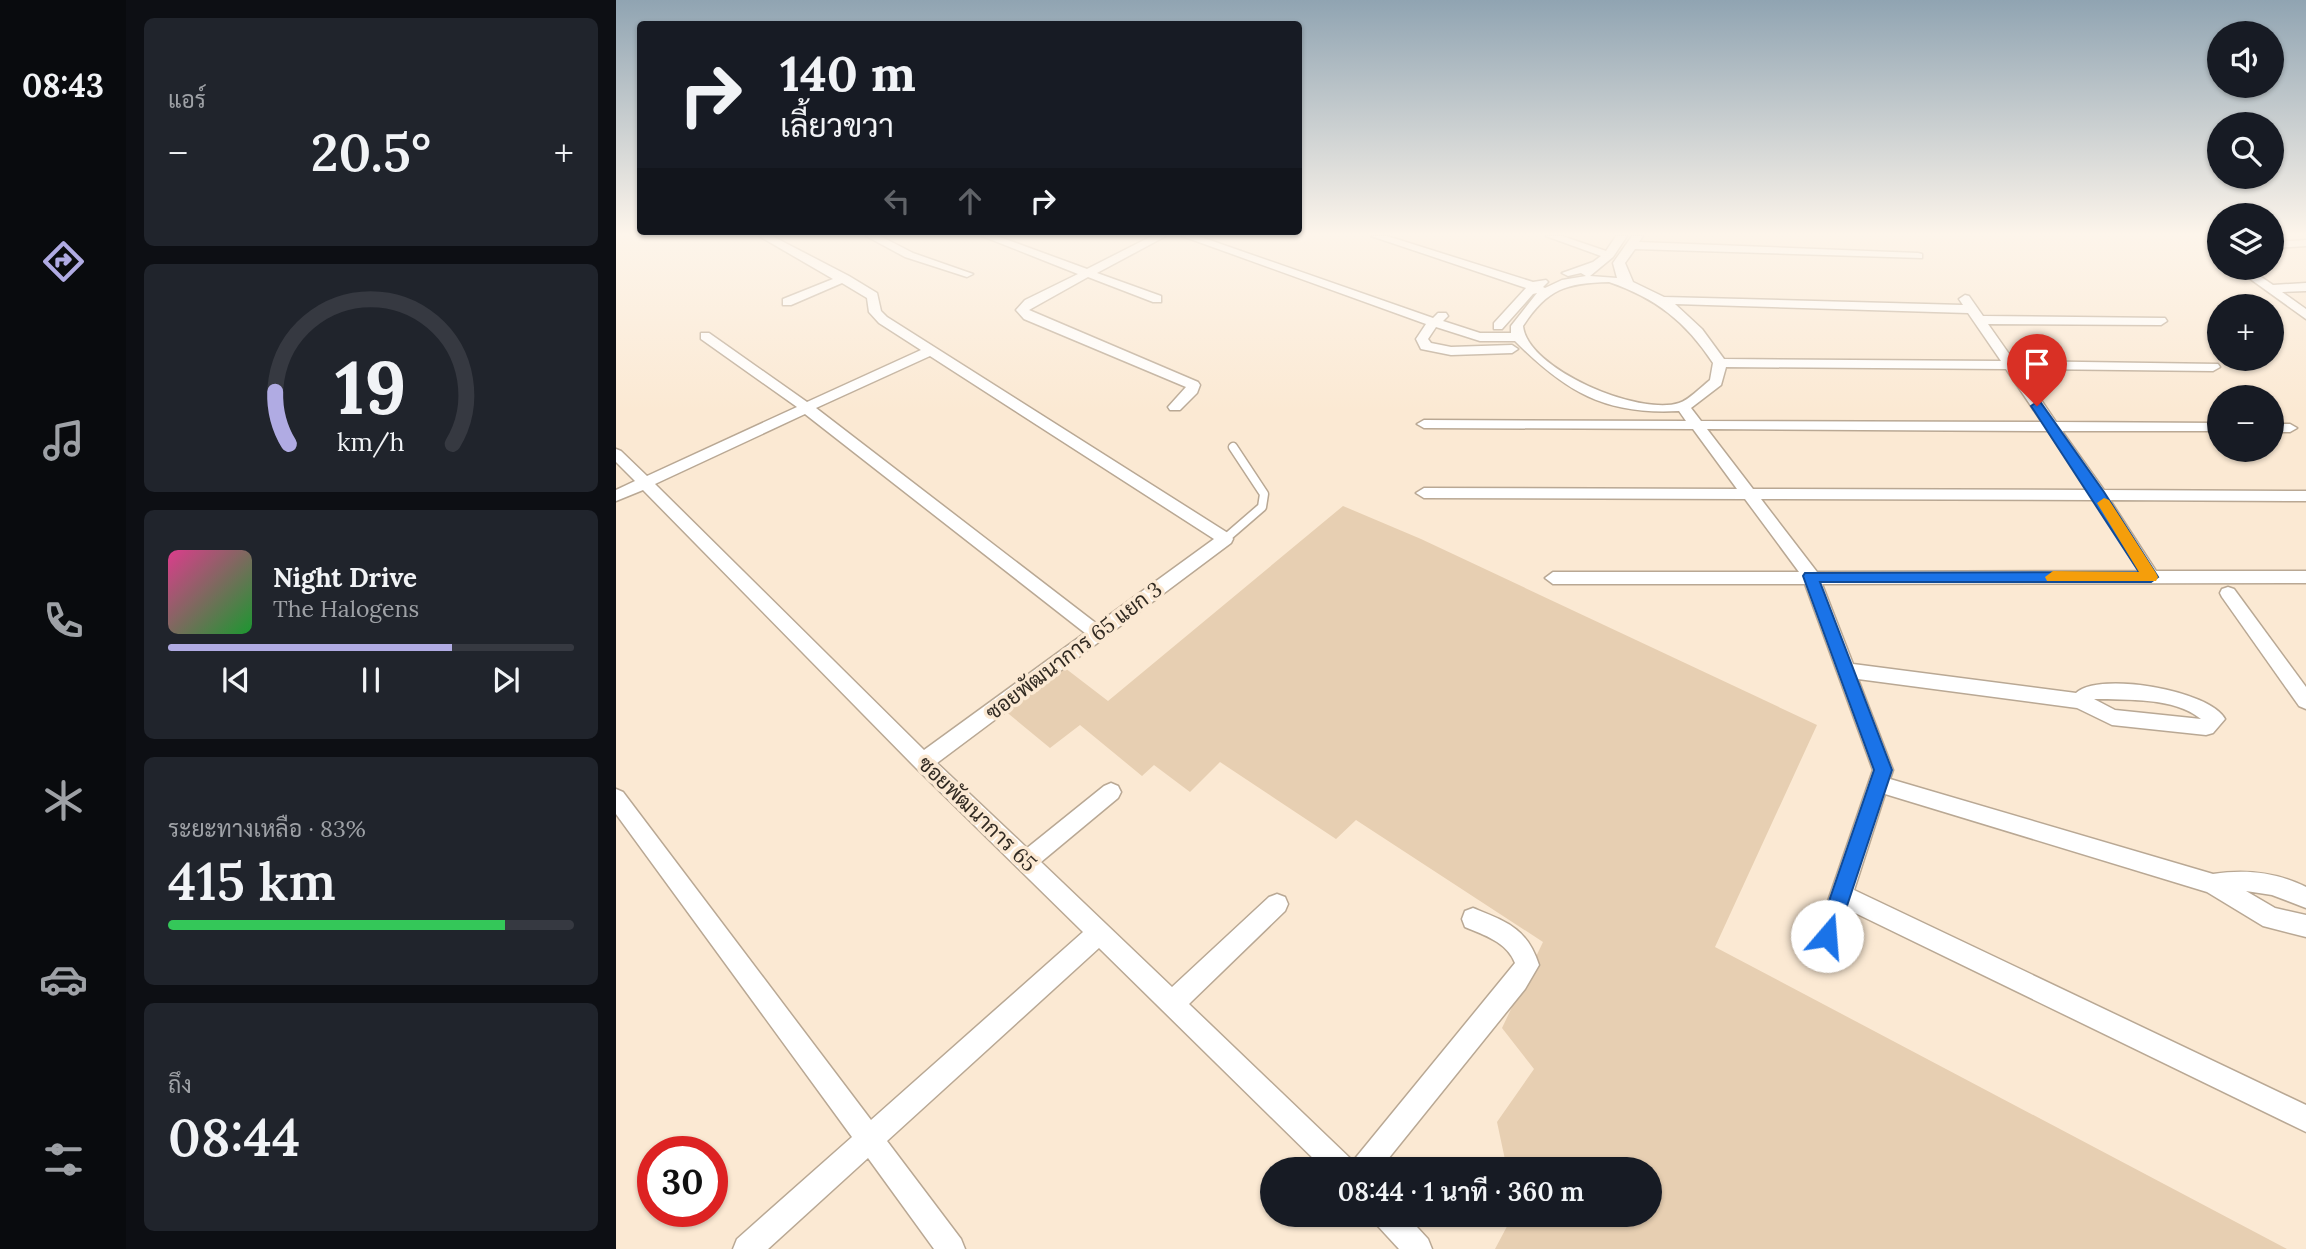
<!DOCTYPE html>
<html lang="th">
<head>
<meta charset="utf-8">
<style>
  :root { --surface:#171b24; --page:#20242c; --text:#f1f3f6; --muted:#9ea1a6; --line:#363941; --accent:#b0abe3 }
  body { margin:0; font-family:Lora,Sarabun,serif; background:var(--page); color:var(--text); height:100vh; display:flex; flex-direction:column; font-size:26px; white-space:nowrap }
  * { box-sizing:border-box; margin:0 }
  p { font-size:23px; color:var(--muted) }
  .icon { flex:none; width:38px; height:38px; fill:none; stroke:currentColor; stroke-width:2; stroke-linecap:round; stroke-linejoin:round }
  .map { position:relative; flex:1; overflow:hidden }
  .sheet { display:flex; flex-direction:column; gap:18px; padding:18px; background:#0d0f14; width:490px }
  .sheet>* { flex:none }
  .hud { position:absolute; left:21px; top:21px; width:665px; height:214px; border-radius:7px; box-shadow:0 2px 5px #0004; background:#171b24; color:var(--text); overflow:hidden }
  .controls { position:absolute; left:1591px; top:21px; display:grid; gap:14px }
  .controls a { display:grid; place-items:center; width:77px; height:77px; border-radius:50%; background:var(--surface); box-shadow:0 2px 5px #0004; font-size:35px }
  .speed { position:absolute; left:21px; top:1136px; display:flex; gap:14px; font-size:35px; font-weight:700; text-align:center }
  .speed>* { display:grid; place-content:center; width:91px; height:91px; border-radius:50%; background:var(--surface); box-shadow:0 2px 5px #0004; line-height:1 }
  .speed .limit { border:10px solid #d22; background:#fff; color:#111 }
  .pin { position:absolute; display:grid; place-items:center; width:60px; height:60px; color:#fff; margin:-72px -30px; border-radius:50% 50% 50% 0; rotate:-45deg; box-shadow:0 0 7px #0007 }
  .pin .icon { rotate:45deg }
  .me { position:absolute; width:77px; margin:-38px; rotate:18deg; stroke-linejoin:round; filter:drop-shadow(0 0 5px #0008) }
  .turn { display:flex; align-items:center; gap:24px; height:147px; padding:0 28px; font-size:32px }
  .turn .icon { width:91px; height:91px; stroke-width:2.5 }
  .turn b { display:block; font-size:49px; line-height:60px }
  .lanes { display:flex; align-items:center; height:66px; padding:0 28px; background:#0003; justify-content:center; gap:35px; direction:ltr }
  .lanes .off { opacity:.35 }
  .big { font-size:52px; font-weight:600; line-height:1.1 }
  .sheet .card { flex:1; display:flex; flex-direction:column; justify-content:center; gap:10px; min-width:0; padding:0 24px; border-radius:10px; background:var(--page) }
  .sheet .dial { align-items:center; gap:0 }
  .dial svg { height:182px; overflow:visible; fill:none; stroke:var(--line); stroke-width:7; stroke-linecap:round; text-anchor:middle }
  .dial text { fill:var(--text); stroke:none }
  .song { display:flex; align-items:center; gap:21px }
  .cover { width:84px; height:84px; border-radius:10px; background:linear-gradient(135deg,hsl(330 70% 55%),hsl(130 70% 35%)) }
  .played { height:7px; border-radius:4px; background:linear-gradient(90deg,var(--accent) 70%,var(--line) 70%) }
  .keys { display:flex; justify-content:space-around; direction:ltr }
  .heat { display:flex; justify-content:space-between; align-items:center; font-size:38px; direction:ltr }
  .charge { height:10px; border-radius:5px; background:linear-gradient(90deg,#34c759 83%,var(--line) 0) }
  .trip { position:absolute; left:644px; top:1157px; width:402px; height:70px; border-radius:35px; background:var(--surface); box-shadow:0 2px 5px #0004; font-weight:600; line-height:70px; text-align:center }
  main { display:flex; flex:1; min-height:0 }
  .tabs { display:flex; flex-direction:column; width:126px; justify-content:space-around; align-items:center; background:#090b0e; color:var(--muted) }
  .tabs .icon { width:49px; height:49px }
  .tabs .current { color:var(--accent) }
  .tabs b { font-size:32px; color:var(--text) }
  .map>svg:first-child { display:block }
  .green { fill:#e7cfb2 }
  .lines { fill:none; stroke-linecap:round; stroke-linejoin:round }
  .service-casing { stroke:#b9a894; stroke-width:11 }
  .minor-casing { stroke:#b9a894; stroke-width:3 }
  .service { stroke:#fff; stroke-width:8 }
  .minor { fill:#fff; fill-rule:evenodd }
  .route { fill:#1a73e8; stroke:#114b97; stroke-width:2 }
  .slow { fill:#f59e0b }
  .labels { text-anchor:middle; stroke-width:7; stroke-linejoin:round; paint-order:stroke }
  .street-label { font-size:21px; fill:#312a22; stroke:#fbe9d3 }
</style>
</head>
<body>
<main>
<nav class="tabs">
<b>08:43</b>
<svg class="icon current" aria-label="directions" viewBox="0 0 24 24"><path d="M12 3l9 9-9 9-9-9zM9 14v-3h6M13 9l2 2-2 2"/></svg>
<svg class="icon" aria-label="music" viewBox="0 0 24 24"><path d="M9 18V5l10-2v13"/><circle cx="6" cy="18" r="3"/><circle cx="16" cy="16" r="3"/></svg>
<svg class="icon" aria-label="phone" viewBox="0 0 24 24"><path d="M5 4h4l2 5-3 2q2 4 5 5l2-3 5 2v4C11 20 4 13 5 4z"/></svg>
<svg class="icon" aria-label="climate" viewBox="0 0 24 24"><path d="M12 3v18M4 7l16 10M4 17L20 7"/></svg>
<svg class="icon" aria-label="car" viewBox="0 0 24 24"><path d="M5 17H2v-5l4-1 3-4h7l3 4 3 1v5h-3M9 17h6M6 11h13"/><circle cx="7" cy="17" r="2"/><circle cx="17" cy="17" r="2"/></svg>
<svg class="icon" aria-label="filters" viewBox="0 0 24 24"><path d="M4 7h16M4 17h16"/><circle cx="9" cy="7" r="2"/><circle cx="15" cy="17" r="2"/></svg>
</nav>
<section class="sheet">
<div class="card"><p>แอร์</p>
<div class="heat"><a>−</a><b class="big">20.5°</b><a>+</a></div>
</div>
<div class="card dial"><svg viewBox="0 0 100 80">
<path d="M14 69A42 42 0 1 1 86 69"/>
<path d="M14 69A42 42 0 0 1 8 46" stroke="#b0abe3"/>
<text x="50" y="56" font-size="32" font-weight="700">19</text>
<text x="50" y="72" font-size="11">km/h</text>
</svg></div>
<div class="card">
<div class="song"><i class="cover"></i><div><b>Night Drive</b><p>The Halogens</p></div></div>
<div class="played"></div>
<div class="keys"><svg class="icon" aria-label="previous" viewBox="0 0 24 24"><path d="M18 5L8 12l10 7zM5 5v14"/></svg><svg class="icon" aria-label="pause" viewBox="0 0 24 24"><path d="M8 5v14M16 5v14"/></svg><svg class="icon" aria-label="next" viewBox="0 0 24 24"><path d="M6 5l10 7-10 7zM19 5v14"/></svg></div>
</div>
<div class="card"><p>ระยะทางเหลือ · 83%</p><b class="big">415 km</b><div class="charge"></div></div>
<div class="card"><p>ถึง</p><b class="big">08:44</b></div>
</section>
<div class="map">
<svg width="1690" height="1249" viewBox="0 0 1690 1249">
  <rect width="100%" height="100%" fill="#fbe9d3"/>
  <path class="green" d="M727,506L805,539L1201,725L1099,947L1671,1249H879L897,1215L1034,1214V1169H891L881,1122L918,1069L886,1028L927,942L740,820L720,839L604,762L574,792L538,765L526,776L464,725L434,748L388,710L449,668L492,701Z"/>
  <g class="lines">
    <g class="service-casing">
      <path id="service" d="M609,539L646,507L648,494L617,447"/>
    </g>
    <g class="minor-casing">
      <g id="minor">
        <path d="M143,236H156L233,276L261,293L265,311L271,317L615,535L617,539L615,543L321,763L411,848L488,786L495,783L502,786L505,792L502,798L425,862L556,987L653,897L661,894L669,897L672,904L669,911L573,1004L737,1161L899,963C891,942 868,935 849,927L846,919L849,911L857,908C891,922 911,928 923,965L909,989L764,1169H708L483,948L271,1141L345,1239L349,1249H318L252,1158L152,1249H117L121,1239L236,1137L0,814V789L7,792L255,1120L467,932L300,768L27,490L0,501V490L19,481L0,462V449L5,451L31,476L181,407L85,339V333H93L191,402L305,350L263,323L253,312L251,298L226,283L175,305H167V299L217,279ZM314,356L598,539L481,624L200,408ZM189,414L469,633L308,750L39,484Z"/>
        <path d="M250,236H264L297,253L357,274L351,277L289,257Z"/>
        <path d="M366,236H381L471,269L536,236H550L481,273L545,296V302H537L472,277L413,310L582,382L584,385L581,393L564,410H554L552,407L570,387L408,319L400,310L409,300L462,274Z"/>
        <path d="M566,236H582L817,318L822,313H830L832,316L827,321L864,333H895V326L921,293L917,294L886,329H878V323L910,288L755,236H771L917,282L930,280L932,282L927,287L929,288L946,280L970,276L965,273L952,276L946,273L977,262L985,256L930,236H946L990,251L1000,236H1011L997,257L974,276L1001,278L997,263L1016,236H1027L1023,242L1302,253L1306,254V258L1019,249L1009,263L1017,282L1048,297L1347,305L1343,299L1349,295L1353,296L1367,316L1549,318L1551,321L1545,325L1372,324L1398,361L1602,364L1604,367L1597,371L1404,369L1440,422L1603,423V431H1446L1488,490L1690,491V501L1494,500L1540,571H1690V583L1206,584L1237,664L1460,693C1482,671 1594,690 1609,719L1597,733L1590,735L1496,725L1461,708L1242,679L1277,770L1274,779L1597,874C1630,869 1660,872 1690,887V908L1656,895L1630,891L1659,908L1690,915V937L1647,926L1591,892L1269,794L1238,890L1690,1105V1132L1231,909L1219,944L1211,947L1203,944L1200,936L1257,770L1189,584H937L929,578L937,572H1183L1129,499L808,498L800,493L808,488L1121,489L1077,429L808,428L801,424L808,420L1070,421L1063,411C989,415 950,392 899,341H864L820,327L812,339L815,343L835,347L896,345L902,349L896,353L835,355L805,349L800,339L810,324ZM993,282C1040,298 1070,322 1097,363L1094,380C1085,387 1073,400 1063,403C1023,416 911,369 907,326C931,289 950,283 993,282ZM1059,304L1352,313L1385,361L1108,359L1086,329ZM1110,367L1390,369L1426,422L1085,421L1075,408L1105,385ZM1091,429L1432,431L1472,490L1137,489ZM1145,499L1479,500L1523,571L1201,572ZM1478,699C1511,700 1558,697 1585,719L1499,710Z"/>
        <path d="M1690,240V246L1656,248V242Z"/>
        <path d="M1603,246V254L1597,251Z"/>
        <path d="M1619,268H1632L1657,285L1690,283V291L1666,292L1690,309V319Z"/>
        <path d="M1656,424H1674L1681,428L1674,432H1656Z"/>
        <path d="M1612,587L1618,589L1690,687V709L1683,706L1606,597L1604,593L1606,589Z"/>
        <path d="M756,1214H789L812,1239L816,1249H783L760,1224Z"/>
      </g>
    </g>
    <use href="#service" class="service"/>
    <use href="#minor" class="minor"/>
  </g>
  <linearGradient id="sky" x2="0" y2="1"><stop stop-color="#90a4b2"/><stop offset="0.57" stop-color="#fdf5eb"/><stop offset="1" stop-color="#fdf5eb" stop-opacity="0"/></linearGradient>
  <rect width="1690" height="411" fill="url(#sky)"/>
  <path class="route" d="M1421,402L1425,403L1488,492L1542,577L1535,582H1204L1276,770L1221,936L1218,943L1211,946L1204,943L1201,936L1258,770L1187,576L1189,573L1523,572L1415,406Z"/>
  <path class="slow" d="M1488,498L1493,500L1540,573L1542,577L1540,581H1431L1429,577L1437,571L1523,572L1481,503Z"/>
  <g class="labels">
    <g class="street-label">
      <text transform="translate(458 651) rotate(-37)" y="7">ซอยพัฒนาการ 65 แยก 3</text>
      <text transform="translate(361 814) rotate(44)" y="7">ซอยพัฒนาการ 65</text>
    </g>
  </g>
</svg>
<div class="controls">
<a><svg class="icon" aria-label="sound" viewBox="0 0 24 24"><path d="M4 9h4l5-4v14l-5-4H4zM17 9q2 3 0 6"/></svg></a>
<a><svg class="icon" aria-label="search" viewBox="0 0 24 24"><circle cx="10" cy="10" r="6"/><path d="M15 15l6 6"/></svg></a>
<a><svg class="icon" aria-label="layers" viewBox="0 0 24 24"><path d="M12 4l9 5-9 5-9-5zM3 14l9 5 9-5"/></svg></a>
<a>+</a>
<a>−</a>
</div>
<div class="speed"><div class="limit">30</div></div>
<div class="pin" style="left:1421px;top:406px;background:#d93025"><svg class="icon" aria-label="arrive" viewBox="0 0 24 24"><path d="M6 21V4h12l-3 4 3 4H6"/></svg></div>
<svg class="me" style="left:1211px;top:936px" viewBox="-20 -20 40 40"><circle r="19" fill="#fff"/><path d="M0-13L10 11 0 6-10 11z" fill="#1a73e8"/></svg>
<div class="trip">08:44 · 1 นาที · 360 m</div>
<div class="hud">
<div class="turn"><svg class="icon" aria-label="right" viewBox="0 0 24 24"><path d="M7 20v-9h11M14 6l5 5-5 5"/></svg><div><b>140 m</b>เลี้ยวขวา</div></div>
<div class="lanes"><svg class="icon off" aria-label="left" viewBox="0 0 24 24"><path d="M17 20v-9H6M10 6l-5 5 5 5"/></svg><svg class="icon off" aria-label="ahead" viewBox="0 0 24 24"><path d="M12 20V5M6 11l6-6 6 6"/></svg><svg class="icon" aria-label="right" viewBox="0 0 24 24"><path d="M7 20v-9h11M14 6l5 5-5 5"/></svg></div>
</div>
</div>
</main>
</body>
</html>
